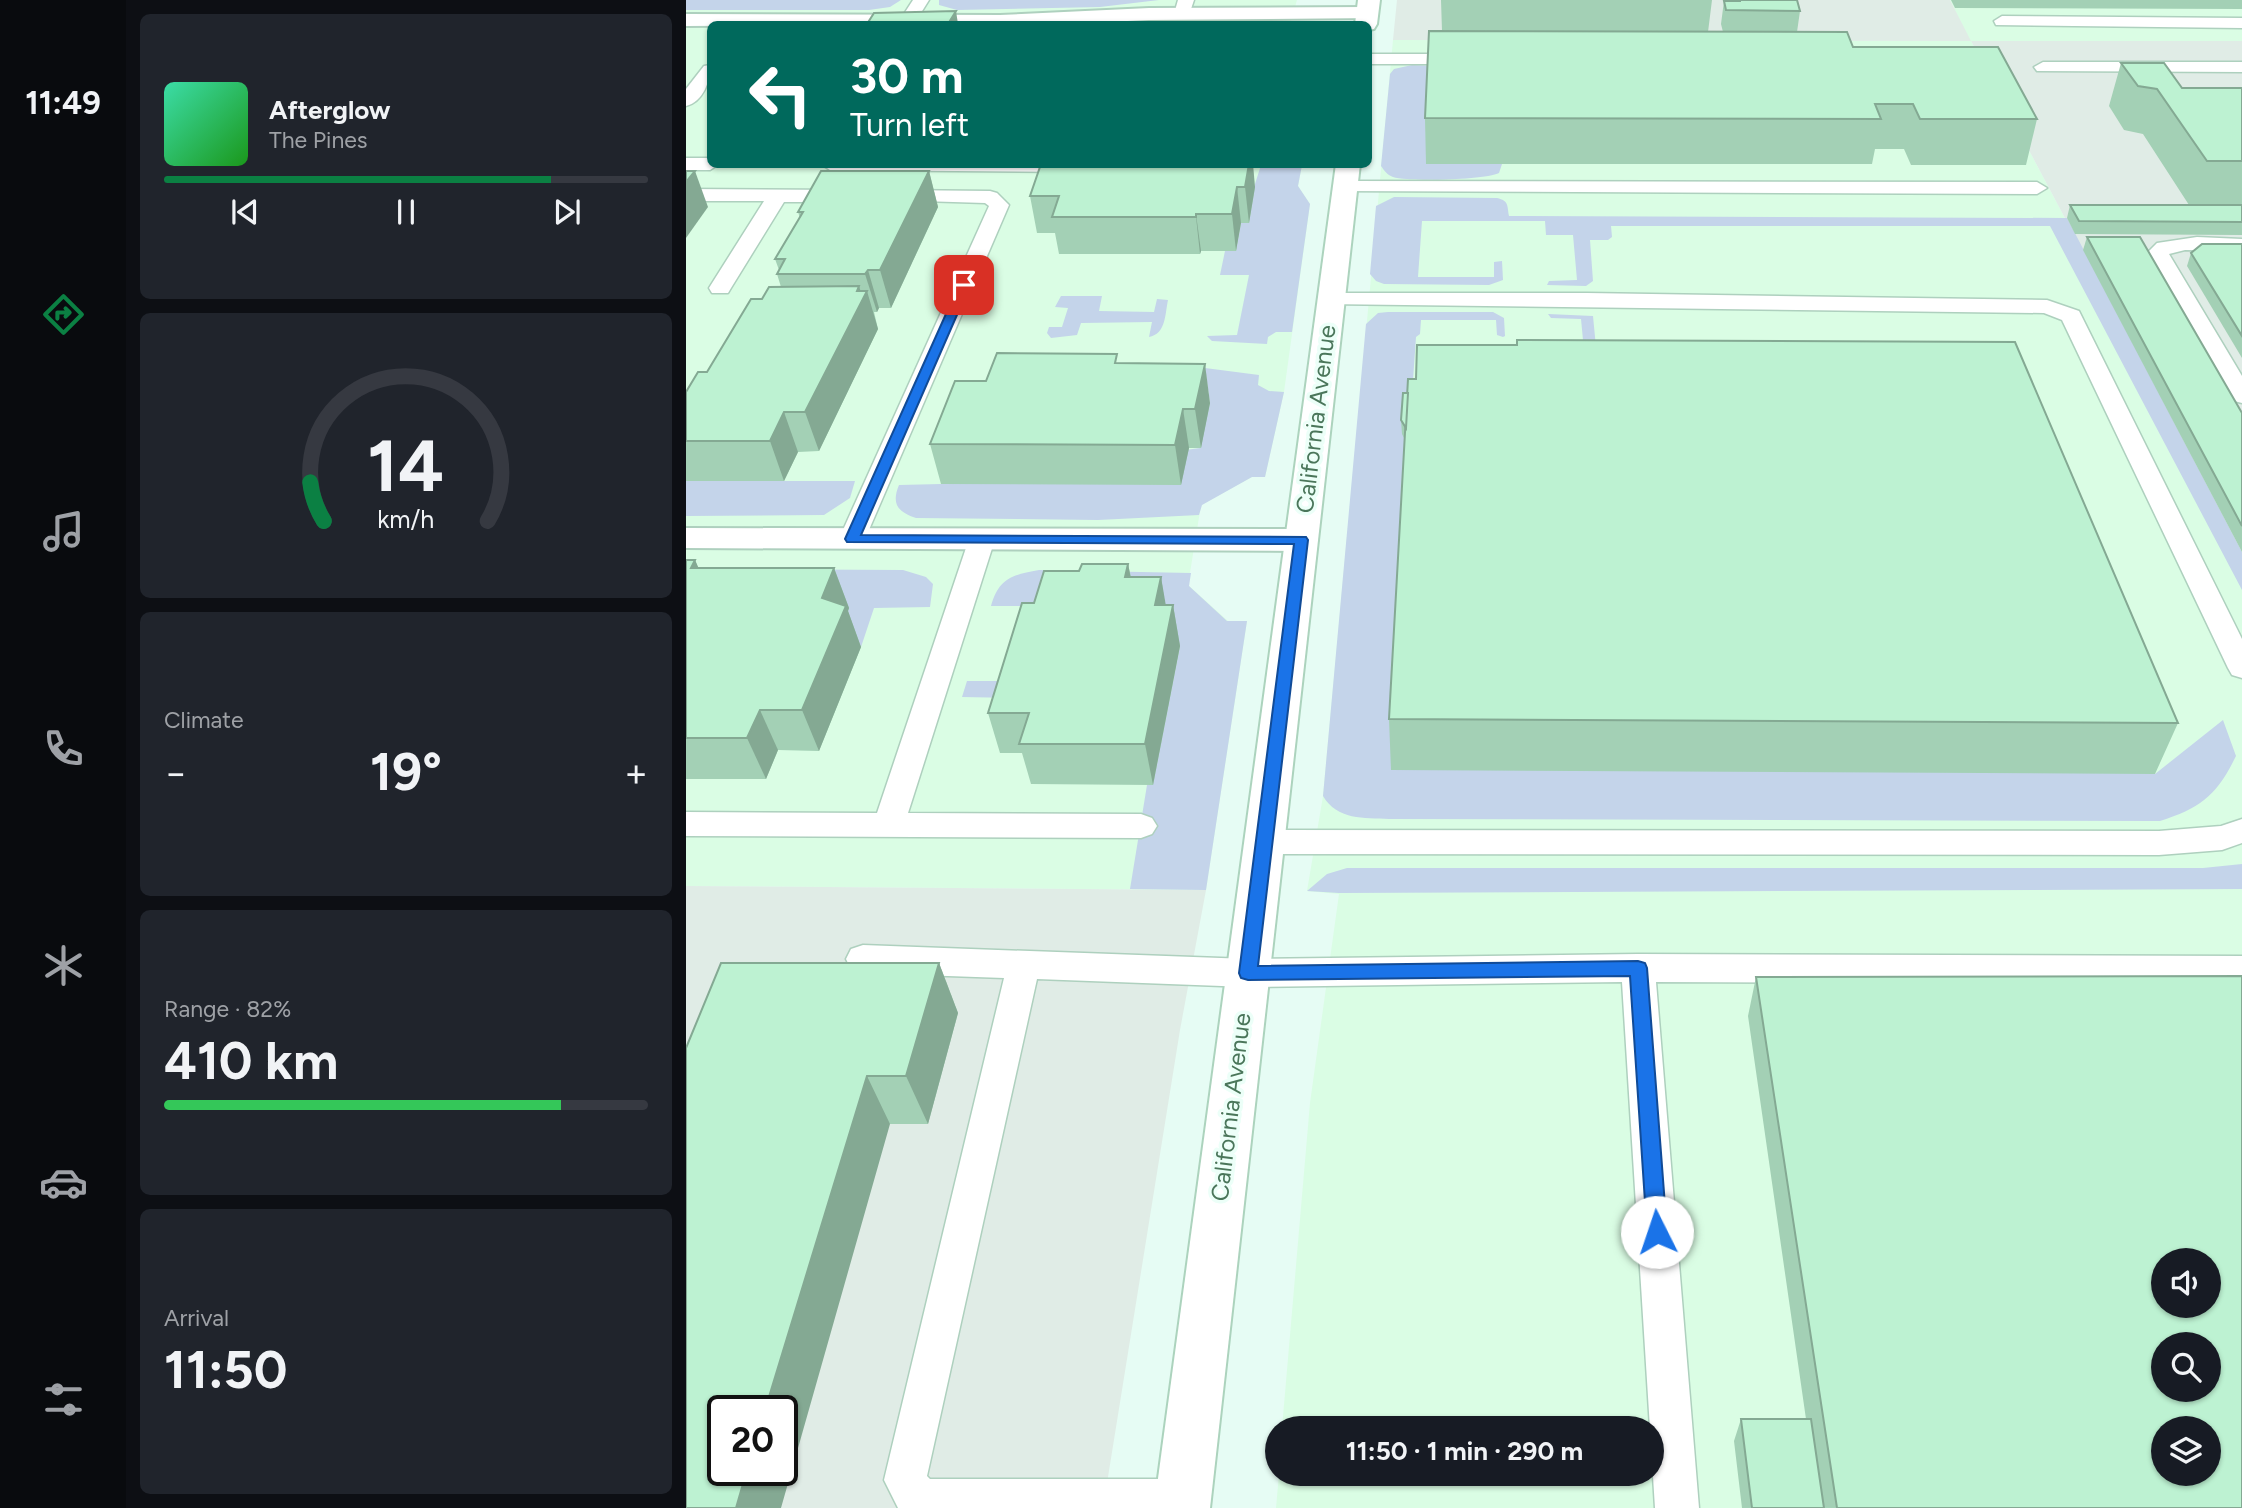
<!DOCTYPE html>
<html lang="en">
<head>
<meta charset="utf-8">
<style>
  :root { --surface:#171b24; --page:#20242c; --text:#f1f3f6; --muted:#9ea1a6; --line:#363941; --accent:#0b8043 }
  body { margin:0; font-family:Figtree,sans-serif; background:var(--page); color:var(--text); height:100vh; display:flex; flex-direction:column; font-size:26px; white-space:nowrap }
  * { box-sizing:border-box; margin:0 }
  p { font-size:23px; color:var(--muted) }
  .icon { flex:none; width:38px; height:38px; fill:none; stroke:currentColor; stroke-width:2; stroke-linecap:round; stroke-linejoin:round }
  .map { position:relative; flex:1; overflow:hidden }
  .sheet { display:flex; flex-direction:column; gap:14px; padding:14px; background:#0d0f14; width:560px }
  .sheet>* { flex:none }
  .guide { position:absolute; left:21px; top:21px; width:665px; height:147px; border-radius:10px; box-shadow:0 2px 5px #0004; background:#00695c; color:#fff; overflow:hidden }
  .fabs { position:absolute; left:1465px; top:1248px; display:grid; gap:14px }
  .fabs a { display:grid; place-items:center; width:70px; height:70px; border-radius:50%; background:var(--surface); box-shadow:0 2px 5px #0004; font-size:35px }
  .speed { position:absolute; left:21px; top:1395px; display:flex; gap:14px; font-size:35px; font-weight:700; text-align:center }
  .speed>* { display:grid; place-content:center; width:91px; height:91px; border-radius:50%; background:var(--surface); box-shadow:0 2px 5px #0004; line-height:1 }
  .speed .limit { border:4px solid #111; border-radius:10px; background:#fff; color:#111 }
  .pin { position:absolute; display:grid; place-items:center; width:60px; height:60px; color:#fff; margin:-30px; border-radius:14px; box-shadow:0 4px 10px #0006 }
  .me { position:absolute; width:77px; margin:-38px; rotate:356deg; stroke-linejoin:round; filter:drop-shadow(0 0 5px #0008) }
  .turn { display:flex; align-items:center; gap:24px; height:147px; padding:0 28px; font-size:32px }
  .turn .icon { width:91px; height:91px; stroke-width:2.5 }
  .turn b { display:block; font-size:49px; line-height:60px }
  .big { font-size:52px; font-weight:700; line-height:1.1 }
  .sheet .card { flex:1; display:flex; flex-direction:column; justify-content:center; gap:10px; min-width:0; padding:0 24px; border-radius:10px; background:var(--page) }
  .sheet .dial { align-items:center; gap:0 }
  .dial svg { height:182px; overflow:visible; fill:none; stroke:var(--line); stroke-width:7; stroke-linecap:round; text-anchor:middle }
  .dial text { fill:var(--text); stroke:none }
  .song { display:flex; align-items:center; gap:21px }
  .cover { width:84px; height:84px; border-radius:10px; background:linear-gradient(135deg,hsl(160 70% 55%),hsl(120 70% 35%)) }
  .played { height:7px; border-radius:4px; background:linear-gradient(90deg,var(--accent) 80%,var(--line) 80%) }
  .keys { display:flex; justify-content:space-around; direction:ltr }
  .heat { display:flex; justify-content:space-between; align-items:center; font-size:38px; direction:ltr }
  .charge { height:10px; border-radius:5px; background:linear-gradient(90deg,#34c759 82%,var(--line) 0) }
  .trip { position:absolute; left:579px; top:1416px; width:399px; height:70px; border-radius:35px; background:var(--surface); box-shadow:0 2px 5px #0004; font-weight:700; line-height:70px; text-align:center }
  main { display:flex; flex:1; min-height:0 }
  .tabs { display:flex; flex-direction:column; width:126px; justify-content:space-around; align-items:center; background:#090b0e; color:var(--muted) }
  .tabs .icon { width:49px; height:49px }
  .tabs .on { color:var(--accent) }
  .tabs b { font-size:32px; color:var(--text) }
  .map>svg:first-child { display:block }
  .commercial { fill:#dafde4; fill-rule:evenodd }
  .industrial { fill:#e0ece6; fill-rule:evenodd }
  .green { fill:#c4d4ea }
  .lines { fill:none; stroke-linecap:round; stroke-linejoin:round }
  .lane-casing { stroke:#aed0be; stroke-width:3 }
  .street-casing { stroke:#aed0be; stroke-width:4 }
  .secondary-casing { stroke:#acd3bd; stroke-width:4 }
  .lane { fill:#fff; fill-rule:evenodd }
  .street { fill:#fff; fill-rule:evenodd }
  .secondary { fill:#fff; fill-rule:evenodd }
  .wall { fill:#a3d0b5 }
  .shaded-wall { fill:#84a993 }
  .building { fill:#bdf2d2; stroke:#84a993; stroke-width:2; fill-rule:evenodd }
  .route { fill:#1a73e8; stroke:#114b97; stroke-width:2 }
  .labels { text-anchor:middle; stroke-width:7; stroke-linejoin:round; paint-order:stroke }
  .street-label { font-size:24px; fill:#4a765a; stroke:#ecfff8 }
</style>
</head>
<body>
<main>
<nav class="tabs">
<b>11:49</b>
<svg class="icon on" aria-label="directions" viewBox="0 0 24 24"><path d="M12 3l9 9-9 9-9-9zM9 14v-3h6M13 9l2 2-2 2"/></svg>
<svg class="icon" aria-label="music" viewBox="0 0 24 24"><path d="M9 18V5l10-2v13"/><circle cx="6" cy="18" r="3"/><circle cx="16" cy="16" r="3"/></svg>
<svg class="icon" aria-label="phone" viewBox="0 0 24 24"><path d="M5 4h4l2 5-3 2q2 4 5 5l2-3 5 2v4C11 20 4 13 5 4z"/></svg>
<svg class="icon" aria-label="climate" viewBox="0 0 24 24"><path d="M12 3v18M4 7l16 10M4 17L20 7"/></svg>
<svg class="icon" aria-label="car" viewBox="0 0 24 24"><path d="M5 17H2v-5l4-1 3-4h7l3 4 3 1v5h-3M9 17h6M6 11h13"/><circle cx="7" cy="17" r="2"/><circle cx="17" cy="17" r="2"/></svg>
<svg class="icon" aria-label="filters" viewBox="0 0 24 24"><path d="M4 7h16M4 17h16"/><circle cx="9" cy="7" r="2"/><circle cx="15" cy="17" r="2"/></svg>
</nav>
<section class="sheet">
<div class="card">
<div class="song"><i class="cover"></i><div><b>Afterglow</b><p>The Pines</p></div></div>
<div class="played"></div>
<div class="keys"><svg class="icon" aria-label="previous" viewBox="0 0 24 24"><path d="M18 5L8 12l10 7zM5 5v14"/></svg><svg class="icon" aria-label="pause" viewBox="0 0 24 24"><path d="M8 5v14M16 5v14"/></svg><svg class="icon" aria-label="next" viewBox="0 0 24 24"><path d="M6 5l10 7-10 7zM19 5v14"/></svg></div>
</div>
<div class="card dial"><svg viewBox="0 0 100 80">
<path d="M14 69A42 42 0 1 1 86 69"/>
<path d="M14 69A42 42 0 0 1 8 52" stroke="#0b8043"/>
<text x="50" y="56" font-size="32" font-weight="700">14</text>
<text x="50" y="72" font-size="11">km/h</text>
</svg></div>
<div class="card"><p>Climate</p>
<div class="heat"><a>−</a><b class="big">19°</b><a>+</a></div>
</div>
<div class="card"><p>Range · 82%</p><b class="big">410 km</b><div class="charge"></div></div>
<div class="card"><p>Arrival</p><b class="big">11:50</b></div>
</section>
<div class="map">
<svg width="1556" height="1508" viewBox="0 0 1556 1508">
  <rect width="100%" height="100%" fill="#e6fcf4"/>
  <g class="commercial">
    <path d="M0,0H611L604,24H24V164L616,165L612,186L624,204L598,392L579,477H566L515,505L502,585L542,621H561L520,890L0,886Z"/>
    <path d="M1264,0H1556V41H1285L1556,552V1508H590L593,1474H966V1428H596L624,1103L653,894L621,891L637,796L707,40L1284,41ZM1477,1260H1522V1306H1477ZM1477,1344H1522V1390H1477ZM1477,1428H1522V1474H1477Z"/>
  </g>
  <g class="industrial">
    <path d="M711,0H1264L1285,41H1556V552L1285,41L707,40Z"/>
    <path d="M0,886L520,890L494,1030L417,1508H0ZM37,1410H96V1470H37Z"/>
  </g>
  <g class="green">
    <path d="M0,0H215L204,7L183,10H0Z"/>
    <path d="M253,0H473L414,7L271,10L253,5Z"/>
    <path d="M726,65L757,66L816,164L813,173C799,180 722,182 707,177C701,175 698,170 695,166L704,74L708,69Z"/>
    <path d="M575,165H616L612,186L624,204L606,332H590L582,337L581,344L526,341L521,336L551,335L563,275H534L539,251H550L555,223H563L569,184Z"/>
    <path d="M708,197L811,198C823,201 821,205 823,216L1381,218L1556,552V590L1364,226H925L926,237L922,240H904L907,281L900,286L861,285L863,281L891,280L887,235H860L859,221H736L732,277H808V262L816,261L817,280L803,285L698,284L690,281L684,274L690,206Z"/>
    <path d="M375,296H416L413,311L468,312L471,299L482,300C479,314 480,334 463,337L466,322L395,323L391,335L365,338L361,333L363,327H376L382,308L369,307Z"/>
    <path d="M702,312H807L818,318L819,336L817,337L811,335L810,320H735L734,334L730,337L727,380L899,361L895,319L865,318L862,314L907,316L914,389L1469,774L1537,720L1550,756C1531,795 1515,808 1474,821L703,819C678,818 651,820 637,796L680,324L692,313Z"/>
    <path d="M519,368L573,375L572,385L583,391L598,392L579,477H566L516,505L513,515L412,520L230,518C212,512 205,504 213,485L255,484L514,448L524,403Z"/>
    <path d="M0,481H169L164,498L138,515L0,516Z"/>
    <path d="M0,569L217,570L240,577L247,584L244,607L188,608L175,647L151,638L162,608Z"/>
    <path d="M353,570L505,573L503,586L541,621H561L520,890L444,889L461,785L467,784L494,646L330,698L276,697L281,681H316L337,606H305C313,578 326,575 353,570Z"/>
    <path d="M1556,864V889L653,893L621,891L641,874L661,868H1517Z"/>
  </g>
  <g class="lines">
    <g class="lane-casing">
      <g id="lane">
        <path d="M227,0H243L228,24H216L214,20Z"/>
        <path d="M492,0H508L502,18L496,19L488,14Z"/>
        <path d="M1316,16L1556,18V28L1310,25L1308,21Z"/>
        <path d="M682,54H783L792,59L783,64H682Z"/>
        <path d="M1357,62H1556V72L1351,71L1348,67Z"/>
        <path d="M24,65C25,80 17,102 0,106V89L18,66Z"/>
        <path d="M0,158H24V164H33L24,170H0Z"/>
        <path d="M135,164H404L405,166L395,172L144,170Z"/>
        <path d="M659,181L1351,182L1361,188L1351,194L652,191L649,187Z"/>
        <path d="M0,189L161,190L168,192L171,196L168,200L161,202H98L45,288L42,293H26L23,288L78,201H0Z"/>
        <path d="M210,190L304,191L311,193L323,205L179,539L175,545L166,547L157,545L153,539L303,206L299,203L203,200L200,196L203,192Z"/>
        <path d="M1511,237L1556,239V251L1499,250L1483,254L1556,376V403L1548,401L1544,396L1462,252L1471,243Z"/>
        <path d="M646,293H901L1361,300L1393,311L1556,639V678L1546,675L1542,668L1376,320L1358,313L638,304L635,299L638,294Z"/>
        <path d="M296,531L305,533L309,539L222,813L455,814L466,818L471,826L466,834L455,838L0,836V812L191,813L283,539L287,533Z"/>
        <path d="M1556,819V843L1536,850L1473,855L578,854L567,850L562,842L567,834L578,830L1473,831L1535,826Z"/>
        <path d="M177,945L562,959L952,954L1556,956V984L970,982L1013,1508H969L936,982L562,987L351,979L241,1476L244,1479H497L512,1486L519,1501L516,1508H212L198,1480L318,978L177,973L165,969L160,959L165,949Z"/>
      </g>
    </g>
    <g class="street-casing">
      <g id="street">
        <path d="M681,7L689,8L692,13L689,18L463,20L376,24L0,26V14L314,15L463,8Z"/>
        <path d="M0,528L615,529L627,533L632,540L627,547L615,551L0,548Z"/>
      </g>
    </g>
    <g class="secondary-casing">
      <g id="secondary">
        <path d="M672,0H694L691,24L688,29L682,30V24H669Z"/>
        <path d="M650,164H674L524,1508H468Z"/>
      </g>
    </g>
    <use href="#lane" class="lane"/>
    <use href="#street" class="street"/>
    <use href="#secondary" class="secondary"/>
  </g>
  <g class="wall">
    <path d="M755,0H1026L1022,32H1037L1035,24L1038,1L1111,0L1114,11L1111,32L1167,47L1351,119L1340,165H1225L1218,149H1189L1186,164H740L739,118L756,31Z"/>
    <path d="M1265,0H1556V9L1269,8Z"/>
    <path d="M1435,63L1496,88H1556V235L1389,234L1381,218L1384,205H1503L1457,134L1438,130L1423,106Z"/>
    <path d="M355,164L569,187L563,223H555L550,251H515L514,254H373L369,233H351L344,196Z"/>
    <path d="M243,171L252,207L205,308H193L191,312H188L192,329L133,451L112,452L98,481H0V392L21,372L95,287L91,274L93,270L89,259L114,218L112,212Z"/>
    <path d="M1401,237L1556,413V552L1397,250Z"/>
    <path d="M1556,244V358L1501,266L1505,253Z"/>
    <path d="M433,363L524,403L515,448H503L495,485L255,484L244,444Z"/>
    <path d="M730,379L1492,723L1469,774L705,770L703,719L719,440L716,434L715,420L722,393Z"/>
    <path d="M0,560H9L12,568H148L163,608L162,611L175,647L133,751L92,750L80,779H0Z"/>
    <path d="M442,564L445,577H475L479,605H487L494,646L467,785L345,784L336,753H314L302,713L348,603L393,571Z"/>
    <path d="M253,963L272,1013L242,1124H204L0,1048Z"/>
    <path d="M1070,977L1556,1508H1056L1048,1441L1055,1419H1120L1062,1016Z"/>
  </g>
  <g class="shaded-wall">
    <path d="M270,11L272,24H262Z"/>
    <path d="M563,164H567L569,187L563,223L559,187Z"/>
    <path d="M9,171L22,207L0,238V182Z"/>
    <path d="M243,171L252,207L205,308L194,270Z"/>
    <path d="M551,187L555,223L550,251L546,214Z"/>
    <path d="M510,214L515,251L514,254L510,217Z"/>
    <path d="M182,270L193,308L191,312L179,274Z"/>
    <path d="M173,286L177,299L181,291L192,329L133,451L119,412Z"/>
    <path d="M519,364L524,403L515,448L509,409Z"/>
    <path d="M497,409L503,448L495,485L489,445Z"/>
    <path d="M98,412L112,452L98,481L84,441Z"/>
    <path d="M9,560L27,600L5,568Z"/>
    <path d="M442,564L450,604L439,577Z"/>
    <path d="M148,568L163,608L162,611L175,647L133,751L116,710L136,598Z"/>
    <path d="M475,577L482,618L469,605Z"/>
    <path d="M487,605L494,646L467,785L459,744Z"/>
    <path d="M74,710L92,750L80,779L61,738Z"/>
    <path d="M253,963L272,1013L242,1124L220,1076Z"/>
    <path d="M181,1076L204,1124L95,1508H50L61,1470H96V1410H79Z"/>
  </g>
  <g class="building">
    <path d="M1054,0H1111L1114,11L1040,10L1038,1H1054Z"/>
    <path d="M270,11L262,24H181L188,13Z"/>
    <path d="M743,31L1161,32L1167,47H1312L1351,119H1234L1227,104H1189L1195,119L739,118Z"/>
    <path d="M1435,63H1478L1496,88H1556V161H1521L1471,89L1452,86Z"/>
    <path d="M355,164H563L559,187H551L546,214H510V217H366L373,196H344Z"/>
    <path d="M0,171H9L0,182Z"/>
    <path d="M135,171H243L194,270H182L179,274H91L99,259H89L117,212H112Z"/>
    <path d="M1384,205H1556V222L1393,221Z"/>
    <path d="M1401,237H1454L1556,413V526Z"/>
    <path d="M1516,244H1556V336L1505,253Z"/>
    <path d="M173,286L171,291H181L119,412H98L84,441H0V392L12,372H21L65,299H76L83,287Z"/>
    <path d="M831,340L1329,342L1492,723L703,719L722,379H730L731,345H831Z"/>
    <path d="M311,353L431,354L429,363L519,364L509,409H497L489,445L244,444L269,381H300Z"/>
    <path d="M717,393H722L720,428L715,420Z"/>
    <path d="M0,560H9L5,568H148L136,598L160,606L116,710H74L61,738H0Z"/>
    <path d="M396,564H442L439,577H475L469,605H487L459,744H333L343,713H302L336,603H348L358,571H393Z"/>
    <path d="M35,963H253L220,1076H181L79,1410H37V1470H61L50,1508H0V1048Z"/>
    <path d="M1556,976V1508H1151L1070,977ZM1477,1260H1522V1306H1477ZM1477,1344H1522V1390H1477ZM1477,1428H1522V1474H1477Z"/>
    <path d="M1055,1419H1125L1138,1508H1066Z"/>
  </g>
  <path class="route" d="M278,281L284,285L175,535L620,537L622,540L572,966L952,961L959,963L961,968L981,1232L978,1239L971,1242L964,1239L961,1232L944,976L562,980L555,978L553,973L608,544L161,542L159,539L273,285Z"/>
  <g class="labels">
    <g class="street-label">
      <text transform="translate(630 419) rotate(-83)" y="8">California Avenue</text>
      <text transform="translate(545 1107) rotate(-83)" y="8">California Avenue</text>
    </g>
  </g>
</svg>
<div class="fabs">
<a><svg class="icon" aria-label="sound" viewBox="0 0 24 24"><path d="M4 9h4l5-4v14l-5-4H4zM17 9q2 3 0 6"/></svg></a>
<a><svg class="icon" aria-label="search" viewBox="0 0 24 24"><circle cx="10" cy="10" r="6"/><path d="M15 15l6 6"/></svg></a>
<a><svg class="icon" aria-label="layers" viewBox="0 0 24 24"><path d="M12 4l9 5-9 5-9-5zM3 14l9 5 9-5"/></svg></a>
</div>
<div class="speed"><div class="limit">20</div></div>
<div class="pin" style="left:278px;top:285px;background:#d93025"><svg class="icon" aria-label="arrive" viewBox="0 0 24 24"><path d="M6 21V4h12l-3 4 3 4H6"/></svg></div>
<svg class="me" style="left:971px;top:1232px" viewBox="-20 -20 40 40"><circle r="19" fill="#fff"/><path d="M0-13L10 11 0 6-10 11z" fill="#1a73e8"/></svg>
<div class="trip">11:50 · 1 min · 290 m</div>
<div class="guide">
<div class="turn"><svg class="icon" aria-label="left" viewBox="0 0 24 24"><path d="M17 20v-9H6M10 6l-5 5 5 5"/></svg><div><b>30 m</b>Turn left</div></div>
</div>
</div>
</main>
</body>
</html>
